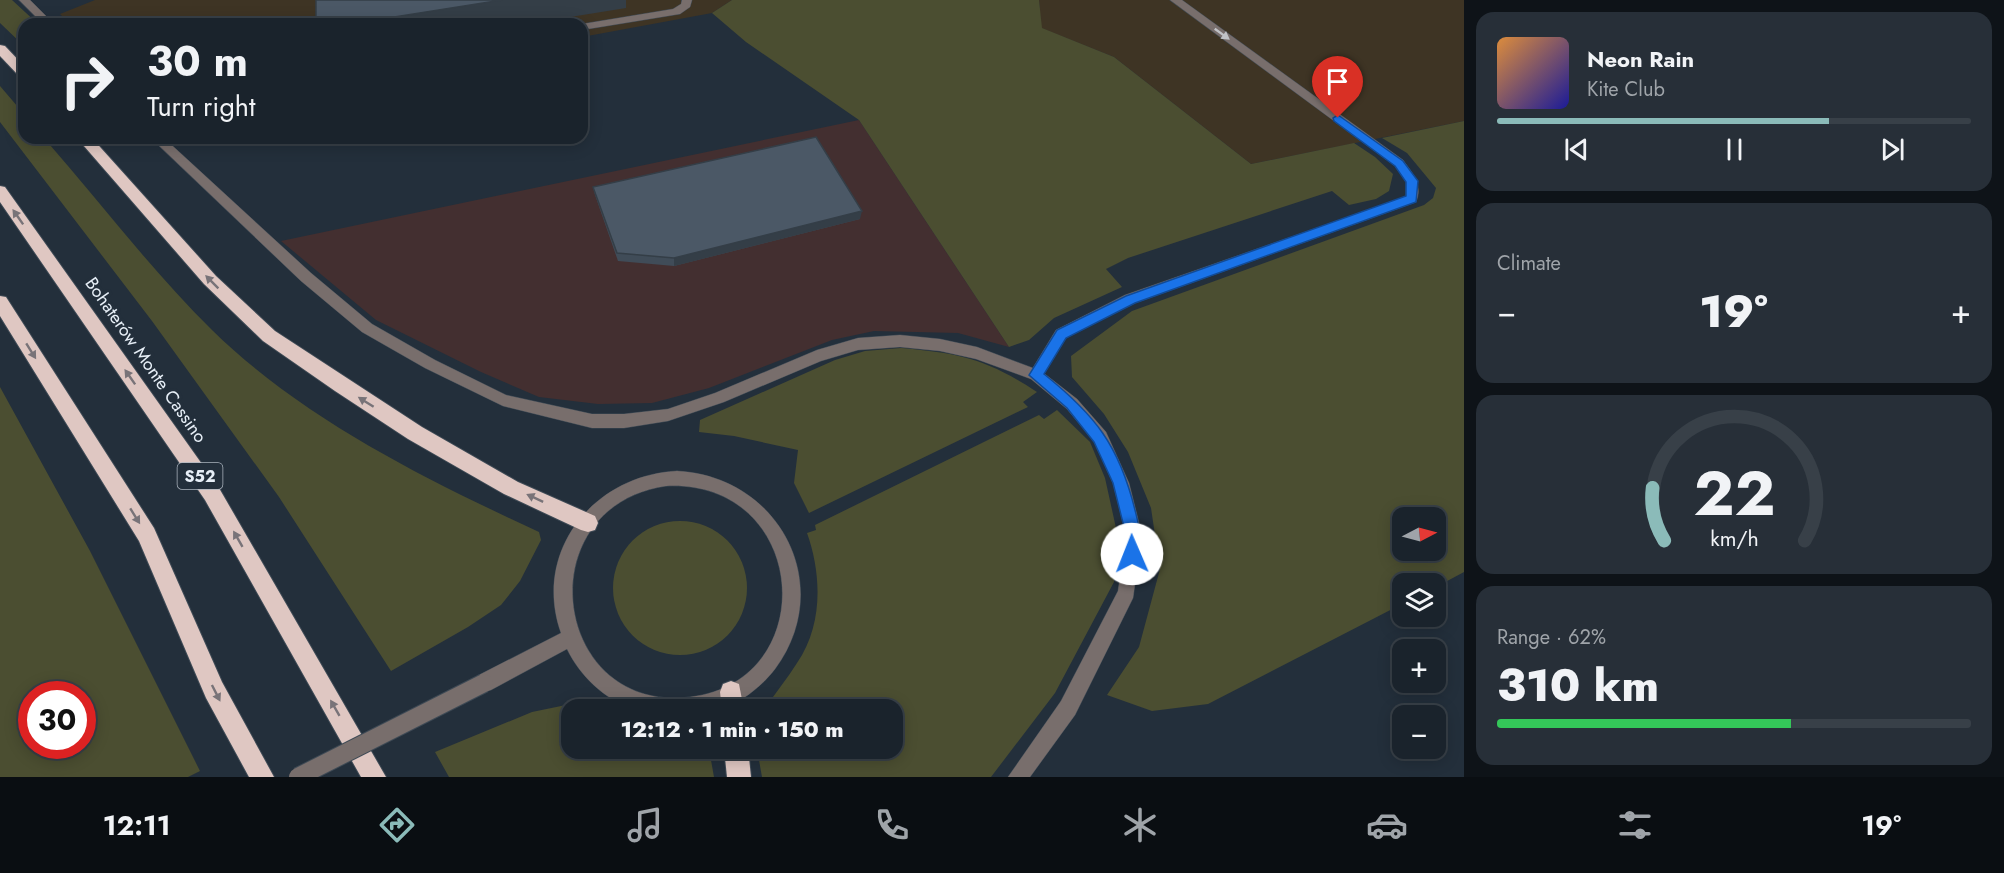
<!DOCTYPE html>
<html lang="en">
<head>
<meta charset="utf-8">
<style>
  :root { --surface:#1a232c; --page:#272f38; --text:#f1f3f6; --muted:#9fa4a9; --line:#384048; --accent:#8bbbb9 }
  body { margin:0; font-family:Jost,sans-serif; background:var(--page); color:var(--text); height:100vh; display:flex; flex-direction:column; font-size:22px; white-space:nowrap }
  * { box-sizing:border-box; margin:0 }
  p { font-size:20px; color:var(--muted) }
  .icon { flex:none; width:33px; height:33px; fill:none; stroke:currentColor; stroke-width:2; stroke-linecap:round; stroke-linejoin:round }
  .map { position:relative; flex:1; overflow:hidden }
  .details { display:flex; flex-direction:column; gap:12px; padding:12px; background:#0e1318; width:540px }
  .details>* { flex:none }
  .guide { position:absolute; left:18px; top:18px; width:570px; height:126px; border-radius:18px; box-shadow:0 3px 15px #0003,0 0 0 2px var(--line); background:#1a232c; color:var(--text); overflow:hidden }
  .needle { width:39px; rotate:84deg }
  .tools { position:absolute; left:1392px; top:507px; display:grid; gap:12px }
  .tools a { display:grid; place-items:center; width:54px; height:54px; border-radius:12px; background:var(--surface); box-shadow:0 3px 15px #0003,0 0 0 2px var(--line); font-size:30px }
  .speed { position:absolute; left:18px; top:681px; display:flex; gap:12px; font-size:30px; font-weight:700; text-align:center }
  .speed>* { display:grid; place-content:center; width:78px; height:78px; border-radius:50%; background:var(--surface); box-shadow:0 3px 15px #0003,0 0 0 2px var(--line); line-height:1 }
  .speed .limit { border:9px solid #d22; background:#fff; color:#111 }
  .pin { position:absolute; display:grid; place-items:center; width:51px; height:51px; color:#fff; margin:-62px -26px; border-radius:50% 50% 50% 0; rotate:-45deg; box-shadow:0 0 6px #0007 }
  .pin .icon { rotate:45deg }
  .me { position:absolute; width:66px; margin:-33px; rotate:359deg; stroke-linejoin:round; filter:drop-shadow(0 0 4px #0008) }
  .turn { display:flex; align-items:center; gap:21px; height:126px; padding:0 30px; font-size:27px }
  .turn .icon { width:78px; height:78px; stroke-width:2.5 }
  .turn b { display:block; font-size:42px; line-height:51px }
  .big { font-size:45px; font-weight:800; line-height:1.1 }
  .details .card { flex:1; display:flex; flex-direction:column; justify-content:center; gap:9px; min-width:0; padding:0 21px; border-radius:18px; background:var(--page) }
  .details .dial { align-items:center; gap:0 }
  .dial svg { height:156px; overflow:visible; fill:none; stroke:var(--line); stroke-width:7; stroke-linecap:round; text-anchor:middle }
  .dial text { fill:var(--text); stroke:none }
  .song { display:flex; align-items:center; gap:18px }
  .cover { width:72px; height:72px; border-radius:9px; background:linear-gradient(135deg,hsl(30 70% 55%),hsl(240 70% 35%)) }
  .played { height:6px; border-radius:3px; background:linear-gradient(90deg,var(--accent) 70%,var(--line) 70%) }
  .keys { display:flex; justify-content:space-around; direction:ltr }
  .heat { display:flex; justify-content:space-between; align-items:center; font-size:33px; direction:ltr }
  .charge { height:9px; border-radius:4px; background:linear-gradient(90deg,#34c759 62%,var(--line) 0) }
  .trip { position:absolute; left:561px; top:699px; width:342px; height:60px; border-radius:18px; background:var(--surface); box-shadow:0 3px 15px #0003,0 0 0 2px var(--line); font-weight:800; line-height:60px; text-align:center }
  .tabs { display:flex; height:96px; justify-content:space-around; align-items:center; background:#0a0e12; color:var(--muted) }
  .tabs .icon { width:42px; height:42px }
  .tabs .current { color:var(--accent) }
  .tabs b { font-size:27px; color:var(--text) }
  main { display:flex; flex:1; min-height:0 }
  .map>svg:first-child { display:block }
  .commercial { fill:#432f30 }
  .industrial { fill:#3e3424 }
  .green { fill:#4b4e31; fill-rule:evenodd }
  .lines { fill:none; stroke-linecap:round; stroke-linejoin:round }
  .service-casing { stroke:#3e4a55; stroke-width:1 }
  .minor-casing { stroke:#3e4a55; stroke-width:1 }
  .motorway-casing { stroke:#3e4a55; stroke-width:2 }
  .service { fill:#786e6c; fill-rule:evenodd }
  .minor { fill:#786e6c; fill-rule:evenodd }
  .motorway { fill:#dfc7c2; fill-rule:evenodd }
  .minor-bridge-casing { stroke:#3e4a55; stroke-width:20; stroke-linecap:butt }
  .minor-bridge { stroke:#786e6c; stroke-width:18 }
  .wall { fill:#404c58 }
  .shaded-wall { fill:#343e47 }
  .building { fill:#4b5866; stroke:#343e47; stroke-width:1.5 }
  .oneway { fill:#c0c2c6 }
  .oneway2 { fill:#787378 }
  .route { fill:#1a73e8; stroke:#114b97; stroke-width:1.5 }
  .labels { text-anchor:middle; stroke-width:6; stroke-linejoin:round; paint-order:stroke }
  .shield { fill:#232f3b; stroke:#acb5bf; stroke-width:1.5 }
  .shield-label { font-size:16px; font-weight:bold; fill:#e7eff7 }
  .street-label { font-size:18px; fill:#e7eff7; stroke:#232f3b }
</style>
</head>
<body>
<main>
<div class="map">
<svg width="1464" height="777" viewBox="0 0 1464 777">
  <rect width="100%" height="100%" fill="#232f3b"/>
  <path class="commercial" d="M859,120L1009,347L958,333L874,331L832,340L709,388L652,403L598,404L539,397L481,372L376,320L281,241Z"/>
  <g class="industrial">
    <path d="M95,0H732L712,13L582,37V24H70L60,14Z"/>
    <path d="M1039,0H1464V121L1251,164L1114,57L1041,28Z"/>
  </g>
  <g class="green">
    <path d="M0,0H12L38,24H24V46L0,23Z"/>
    <path d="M732,0H1039L1042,28L1114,57L1251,164L1354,143L1375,157L1393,174L1389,191L1376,199L1349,205L1332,191L1128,258L1106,269L1122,287L1054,318L1029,340L1009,347L859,120L746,42L712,13Z"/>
    <path d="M0,86L24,114V138H44C100,202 152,271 212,330C303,419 425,479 539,532L541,540L520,581L501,605L468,627L391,671L279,497L152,321L0,122Z"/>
    <path d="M1464,121V572L1436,587V584H1402V604L1208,704L1152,711L1107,695L1139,647L1160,569L1151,508L1128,452L1104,414L1072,377L1071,356L1132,311L1424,205L1433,198L1436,188L1407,153L1382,138ZM1402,518H1436V550H1402Z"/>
    <path d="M901,348C959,353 987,359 1037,392L1023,402L1028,407L809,513L794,483L798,450L734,436L699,432L700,420L835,360L865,351Z"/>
    <path d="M0,387L90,551L200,771L188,777H0ZM32,694H82V746H32Z"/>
    <path d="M1057,410L1090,442L1105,478L1116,528L1114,582L1055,693L991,777H762L757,749L892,748V710L765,709C775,693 787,679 797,663C823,625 822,575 807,533L816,530L815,525L1039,415L1044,419Z"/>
    <circle cx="680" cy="588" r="67"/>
    <path d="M566,705L594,709L572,710V748L709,749L714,777H449L435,752L532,712Z"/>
  </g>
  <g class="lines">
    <g class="service-casing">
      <g id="service">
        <path d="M682,0H692L690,7L680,14L582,30V24L673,9L681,4Z"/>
        <path d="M1170,0H1182L1403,160C1413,174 1423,185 1416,202L1135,303L1066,338L1041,379H1031L1029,375L1031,371L1056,330L1125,295L1406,197V181L1395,166Z"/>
      </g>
    </g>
    <g class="minor-casing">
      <g id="minor">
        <path d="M19,0H30L54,24H43Z"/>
        <path d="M151,138H164L311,273L372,324L435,360L506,395L592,414H624L668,409L715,393L817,350L858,338L900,335L940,339L977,347L1041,371L1077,399L1106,432L1129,483L1142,535L1133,598L1075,715L1030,777H1008L1061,701L1118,591L1126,535L1113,483L1094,441L1067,409L1031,379L976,359L940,351L900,347L858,350L821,361L724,402L668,421L624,428H592L503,406L425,368L362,332L301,281Z"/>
        <path d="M677,471C779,476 837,585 775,669C762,686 741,703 720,709C703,714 679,710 661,710C652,710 642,711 634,709C605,700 580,676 567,649L491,690L484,692L477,690L475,683L477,676L561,633C532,551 594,475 677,471ZM666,486C809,479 824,681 690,697C552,714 525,507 666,486Z"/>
      </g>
    </g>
    <g class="motorway-casing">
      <g id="motorway">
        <path d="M0,45L5,46L24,66V77L19,76L0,56Z"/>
        <path d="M77,138H92L216,276L275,331L422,427L518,482L595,516L598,523L595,530L588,532L581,530L504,494L408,439L335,391L263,341L204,284Z"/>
        <path d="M0,186L5,187L219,488L386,777H361L205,500L0,202Z"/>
        <path d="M0,296L6,297L154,528L222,682L274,777H249L206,698L139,541L0,316Z"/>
        <path d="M731,681L739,684L744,710H722L720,692L723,684Z"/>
        <path d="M724,748H748L751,777H727Z"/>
      </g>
    </g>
    <use href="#service" class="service"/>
    <use href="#minor" class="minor"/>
    <use href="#motorway" class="motorway"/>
    <g class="minor-bridge-casing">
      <path id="minor-bridge" d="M298,777L484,683"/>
    </g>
    <use href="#minor-bridge" class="minor-bridge"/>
  </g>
  <path class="wall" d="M593,187L860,219L674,266L618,261L595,195Z"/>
  <g class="shaded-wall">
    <path d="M502,0H626V8L527,24H350Z"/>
    <path d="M862,211L860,219L674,266V258Z"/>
  </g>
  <g class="building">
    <path d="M316,0H502L350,24H316Z"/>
    <path d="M816,137L862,211L674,258L617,253L593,187Z"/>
  </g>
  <defs><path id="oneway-solid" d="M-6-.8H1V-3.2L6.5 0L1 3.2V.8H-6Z" transform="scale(1.5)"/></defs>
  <use class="oneway" href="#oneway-solid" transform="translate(1222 34) rotate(36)"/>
  <g class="oneway2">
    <use href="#oneway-solid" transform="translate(18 217) rotate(-125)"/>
    <use href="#oneway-solid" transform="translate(212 282) rotate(-135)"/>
    <use href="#oneway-solid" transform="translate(31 351) rotate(58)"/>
    <use href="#oneway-solid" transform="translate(130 377) rotate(-125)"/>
    <use href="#oneway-solid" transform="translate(366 402) rotate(-148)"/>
    <use href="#oneway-solid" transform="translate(535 498) rotate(-155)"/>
    <use href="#oneway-solid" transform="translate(135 516) rotate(58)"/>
    <use href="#oneway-solid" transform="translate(238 539) rotate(-120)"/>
    <use href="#oneway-solid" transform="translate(216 693) rotate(63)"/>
    <use href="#oneway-solid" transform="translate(335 708) rotate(-120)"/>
  </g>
  <path class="route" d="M1338,115L1403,161L1418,181L1416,202L1135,303L1066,338L1044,374C1095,415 1119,445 1135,510C1139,526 1144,543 1137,559L1132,562L1126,559L1124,554L1126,535L1113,483L1094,442L1067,408L1029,375L1057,330L1126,296L1406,196V182L1395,166L1334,121L1333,118Z"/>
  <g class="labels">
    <rect class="shield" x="177.5" y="463" width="45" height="26" rx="4.5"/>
    <g class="shield-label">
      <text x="200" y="482">S52</text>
    </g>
    <g class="street-label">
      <text transform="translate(146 360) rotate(55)" y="6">Bohaterów Monte Cassino</text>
    </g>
  </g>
</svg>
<div class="tools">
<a><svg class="needle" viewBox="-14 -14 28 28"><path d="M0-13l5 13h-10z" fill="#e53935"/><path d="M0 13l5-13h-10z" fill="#9fa4a9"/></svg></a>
<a><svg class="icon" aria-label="layers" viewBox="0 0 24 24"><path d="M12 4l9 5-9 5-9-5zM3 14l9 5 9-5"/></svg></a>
<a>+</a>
<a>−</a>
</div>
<div class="speed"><div class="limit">30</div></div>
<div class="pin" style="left:1338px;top:118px;background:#d93025"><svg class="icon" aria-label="arrive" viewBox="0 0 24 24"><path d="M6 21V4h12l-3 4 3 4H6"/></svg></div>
<svg class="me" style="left:1132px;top:554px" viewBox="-20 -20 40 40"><circle r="19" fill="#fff"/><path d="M0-13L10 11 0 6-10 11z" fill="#1a73e8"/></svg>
<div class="trip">12:12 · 1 min · 150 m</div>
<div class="guide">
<div class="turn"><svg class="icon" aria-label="right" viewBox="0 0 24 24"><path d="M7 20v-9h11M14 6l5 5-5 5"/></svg><div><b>30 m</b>Turn right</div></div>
</div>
</div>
<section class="details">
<div class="card">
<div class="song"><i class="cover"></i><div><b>Neon Rain</b><p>Kite Club</p></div></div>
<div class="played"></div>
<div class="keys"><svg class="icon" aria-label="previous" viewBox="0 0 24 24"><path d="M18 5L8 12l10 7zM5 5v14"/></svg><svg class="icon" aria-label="pause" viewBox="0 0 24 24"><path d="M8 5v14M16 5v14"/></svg><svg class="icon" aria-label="next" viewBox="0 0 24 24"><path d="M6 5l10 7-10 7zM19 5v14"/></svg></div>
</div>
<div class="card"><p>Climate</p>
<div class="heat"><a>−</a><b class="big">19°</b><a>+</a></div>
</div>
<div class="card dial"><svg viewBox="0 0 100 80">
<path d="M14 69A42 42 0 1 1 86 69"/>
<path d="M14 69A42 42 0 0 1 8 42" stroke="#8bbbb9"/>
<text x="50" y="56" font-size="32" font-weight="700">22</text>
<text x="50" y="72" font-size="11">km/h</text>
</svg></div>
<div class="card"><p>Range · 62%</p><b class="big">310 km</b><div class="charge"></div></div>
</section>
</main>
<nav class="tabs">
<b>12:11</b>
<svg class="icon current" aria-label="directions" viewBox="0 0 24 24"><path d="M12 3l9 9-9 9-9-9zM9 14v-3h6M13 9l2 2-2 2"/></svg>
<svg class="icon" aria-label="music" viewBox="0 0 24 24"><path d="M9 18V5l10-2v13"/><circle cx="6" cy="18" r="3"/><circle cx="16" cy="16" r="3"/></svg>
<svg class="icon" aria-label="phone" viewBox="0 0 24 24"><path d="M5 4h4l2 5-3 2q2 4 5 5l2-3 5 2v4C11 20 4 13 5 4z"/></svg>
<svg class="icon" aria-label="climate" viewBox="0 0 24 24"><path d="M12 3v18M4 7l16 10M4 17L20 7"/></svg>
<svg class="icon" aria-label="car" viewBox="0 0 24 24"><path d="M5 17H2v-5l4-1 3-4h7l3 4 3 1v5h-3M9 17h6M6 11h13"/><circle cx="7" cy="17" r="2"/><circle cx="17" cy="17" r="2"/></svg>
<svg class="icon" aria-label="filters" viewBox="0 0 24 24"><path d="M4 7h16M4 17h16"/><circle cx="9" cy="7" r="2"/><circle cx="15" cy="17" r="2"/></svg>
<b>19°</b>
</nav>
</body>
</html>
